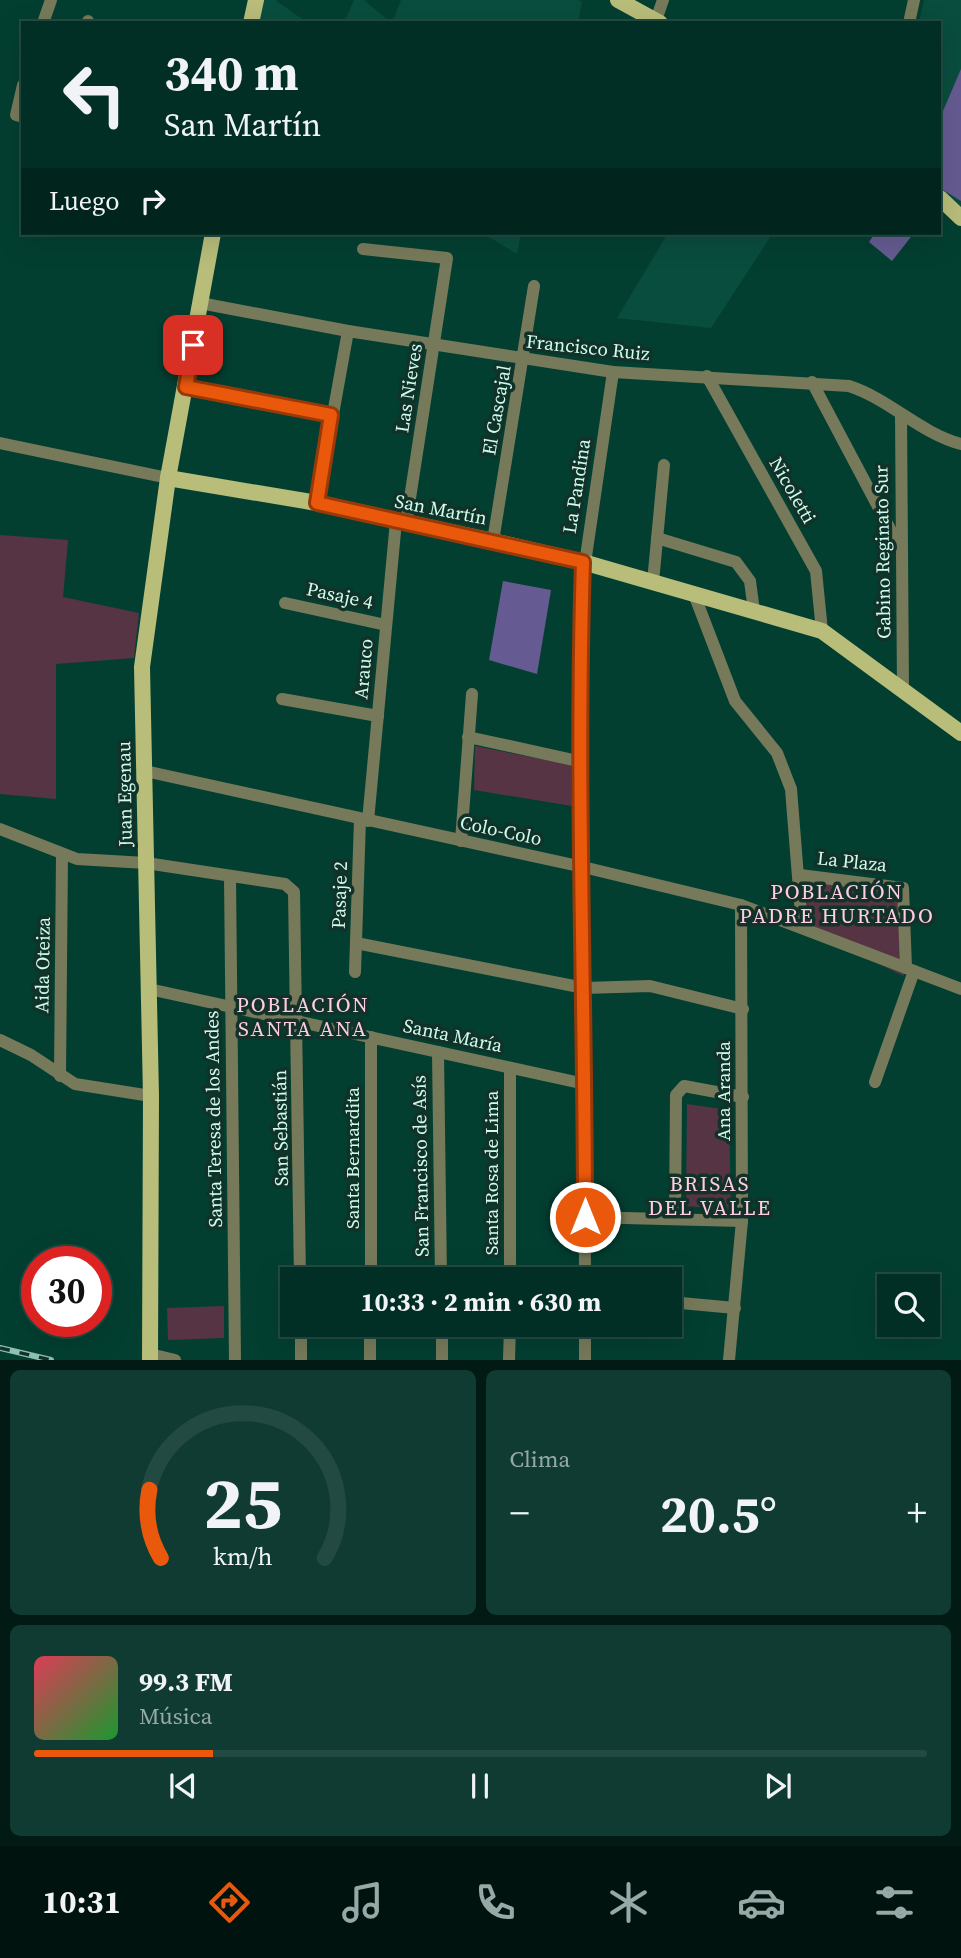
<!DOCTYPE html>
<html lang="es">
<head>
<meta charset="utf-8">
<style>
  :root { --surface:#022f25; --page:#103b32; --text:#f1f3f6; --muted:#96a9a7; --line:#234a42; --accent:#ea580c }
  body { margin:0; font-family:"Source Serif 4",serif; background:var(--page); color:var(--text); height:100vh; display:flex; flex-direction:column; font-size:26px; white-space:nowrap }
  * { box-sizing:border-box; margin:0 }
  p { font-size:23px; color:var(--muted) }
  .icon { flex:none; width:38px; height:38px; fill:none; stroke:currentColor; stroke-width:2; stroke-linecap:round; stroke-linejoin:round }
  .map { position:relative; height:1360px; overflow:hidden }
  .side { display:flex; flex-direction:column; gap:10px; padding:10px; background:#011a14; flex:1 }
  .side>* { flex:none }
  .top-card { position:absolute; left:21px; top:21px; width:920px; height:214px; border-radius:0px; box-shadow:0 7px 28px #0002,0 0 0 2px var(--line); background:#022f25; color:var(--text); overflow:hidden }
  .tools { position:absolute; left:877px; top:1274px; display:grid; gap:14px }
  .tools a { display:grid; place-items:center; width:63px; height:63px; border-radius:0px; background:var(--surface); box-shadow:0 7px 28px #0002,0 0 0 2px var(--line); font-size:35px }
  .speed { position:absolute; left:21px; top:1246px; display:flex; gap:14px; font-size:35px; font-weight:700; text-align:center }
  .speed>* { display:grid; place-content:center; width:91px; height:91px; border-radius:50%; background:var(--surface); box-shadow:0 7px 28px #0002,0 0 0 2px var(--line); line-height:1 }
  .speed .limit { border:10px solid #d22; background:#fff; color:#111 }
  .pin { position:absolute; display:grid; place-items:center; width:60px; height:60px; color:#fff; margin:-30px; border-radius:14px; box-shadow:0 4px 10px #0006 }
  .me { position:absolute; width:77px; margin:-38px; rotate:0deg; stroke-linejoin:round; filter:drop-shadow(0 0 5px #0008) }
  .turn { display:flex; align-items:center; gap:24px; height:147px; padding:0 28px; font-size:32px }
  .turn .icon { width:91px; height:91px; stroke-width:2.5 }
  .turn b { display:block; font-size:49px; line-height:60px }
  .then { display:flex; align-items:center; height:66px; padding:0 28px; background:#0003; gap:14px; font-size:26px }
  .big { font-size:52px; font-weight:700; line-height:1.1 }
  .side .tile { flex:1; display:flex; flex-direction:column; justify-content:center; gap:10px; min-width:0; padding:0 24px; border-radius:10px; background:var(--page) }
  .side .dial { align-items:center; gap:0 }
  .dial svg { height:182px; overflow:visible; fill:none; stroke:var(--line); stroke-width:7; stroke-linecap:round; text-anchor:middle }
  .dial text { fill:var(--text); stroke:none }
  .song { display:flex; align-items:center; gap:21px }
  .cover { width:84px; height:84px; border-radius:10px; background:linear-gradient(135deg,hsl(350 70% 55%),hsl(130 70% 35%)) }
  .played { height:7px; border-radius:4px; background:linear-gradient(90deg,var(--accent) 20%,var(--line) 20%) }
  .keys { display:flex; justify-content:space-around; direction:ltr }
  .heat { display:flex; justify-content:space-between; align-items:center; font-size:38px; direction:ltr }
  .side .tiles { flex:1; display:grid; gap:10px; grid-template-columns:1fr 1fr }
  .tile:last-child { grid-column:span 2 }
  .trip { position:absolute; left:280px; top:1267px; width:402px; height:70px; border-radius:0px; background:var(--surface); box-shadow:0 7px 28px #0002,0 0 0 2px var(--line); font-weight:700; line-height:70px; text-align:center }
  .tabs { display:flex; height:112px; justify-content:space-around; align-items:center; background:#01130f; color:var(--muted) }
  .tabs .icon { width:49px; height:49px }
  .tabs .active { color:var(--accent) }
  .tabs b { font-size:32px; color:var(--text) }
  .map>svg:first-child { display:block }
  .built { fill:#094d3e }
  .green { fill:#563443 }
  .building { fill:#655b92 }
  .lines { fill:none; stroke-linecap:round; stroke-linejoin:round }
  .minor { stroke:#777a5a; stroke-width:12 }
  .major { stroke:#b8bd7a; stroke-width:16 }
  .rail-casing { stroke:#8ec0b1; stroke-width:6 }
  .rail { stroke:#123229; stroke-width:3.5; stroke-dasharray:10; stroke-linecap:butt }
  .route-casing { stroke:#983908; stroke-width:18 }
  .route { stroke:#ea580c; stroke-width:12 }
  .labels { text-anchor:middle; stroke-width:7; stroke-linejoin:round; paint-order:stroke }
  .street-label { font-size:19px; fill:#cffded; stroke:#123229 }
  .neighbourhood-label { font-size:21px; letter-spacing:2px; fill:#ffcee2; stroke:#123229 }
</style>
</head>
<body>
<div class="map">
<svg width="961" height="1360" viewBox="0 0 961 1360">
  <rect width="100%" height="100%" fill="#033f31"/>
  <g class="built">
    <path d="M263,0H275L308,23H259Z"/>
    <path d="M354,0H364L391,23H344Z"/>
    <path d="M401,0H578L582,2L578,23H392Z"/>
    <path d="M924,0H961V214L940,195V23H919Z"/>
    <path d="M482,233H521L517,254Z"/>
    <path d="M668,233H773L711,328L617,318Z"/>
  </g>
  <g class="green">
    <path d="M0,535L68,540L63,597L139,613L134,658L56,664V799L0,794Z"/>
    <path d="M475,746L571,765L572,806L474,790Z"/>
    <path d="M803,880L899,891L904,976L805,929Z"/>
    <path d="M687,1104L729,1110L731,1210L686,1206Z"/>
    <path d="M224,1306V1338L168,1340L167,1308Z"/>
  </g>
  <g class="building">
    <path d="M961,69V201L940,188V118Z"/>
    <path d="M875,233H914L892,261L869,242Z"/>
    <path d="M503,581L551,590L537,674L489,660Z"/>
  </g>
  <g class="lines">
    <g class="minor">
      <path d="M656,20L663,0"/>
      <path d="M43,23L51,0"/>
      <path d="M88,23V21"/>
      <path d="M909,23L914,0"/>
      <path d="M23,85L16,115L23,117"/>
      <path d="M363,249L447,258L406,524"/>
      <path d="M200,303L348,331L613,372L849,386C889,399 920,433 961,444"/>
      <path d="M707,376L816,571L822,631"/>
      <path d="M812,382L899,546"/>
      <path d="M185,387L331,415"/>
      <path d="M901,414L903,689"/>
      <path d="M0,443L168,478"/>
      <path d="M317,503L348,331"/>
      <path d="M657,538L736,562L750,581L754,611"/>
      <path d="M493,541L534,286"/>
      <path d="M653,582L664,465"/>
      <path d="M694,594L735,701L777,753L791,789L802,927"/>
      <path d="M285,603L386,625"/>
      <path d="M282,699L378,716"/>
      <path d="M468,737L578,761"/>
      <path d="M145,771L583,867L741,905L961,989"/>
      <path d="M368,821L396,521"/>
      <path d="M0,829L77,859L146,863L285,884L294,892L300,1279"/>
      <path d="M461,841L472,694"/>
      <path d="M800,875L903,888L906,968"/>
      <path d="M230,877L235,1360"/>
      <path d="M356,943L584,988L650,986L743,1009"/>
      <path d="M355,972L360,819"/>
      <path d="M149,989L585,1084"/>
      <path d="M0,1040L31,1055L75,1084L151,1096"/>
      <path d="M438,1052L441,1279"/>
      <path d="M60,1076L62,854"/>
      <path d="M875,1082L914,971"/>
      <path d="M585,1217L742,1221"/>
      <path d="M675,1217L676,1095L684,1086L743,1097"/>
      <path d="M371,1279V1037"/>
      <path d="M510,1279V1068"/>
      <path d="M585,1279L583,867L578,761L583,577L613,372"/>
      <path d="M670,1302L735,1308"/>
      <path d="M301,1325V1360"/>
      <path d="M442,1325V1360"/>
      <path d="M585,1325V1360"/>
      <path d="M150,1354L175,1360"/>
      <path d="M370,1360V1325"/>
      <path d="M509,1360L510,1325"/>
      <path d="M729,1360L742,1221L741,905"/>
    </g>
    <g class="major">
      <path d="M618,0L660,23"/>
      <path d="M251,23L256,0"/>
      <path d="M940,198L961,218"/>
      <path d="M168,478L317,503L493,541L583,562L822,631L961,733"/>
      <path d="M150,1360L151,1096L142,667L168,478L213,233"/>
    </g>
    <g class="rail-casing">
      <path id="rail" d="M0,1348L51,1360"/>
    </g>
    <use href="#rail" class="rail"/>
  </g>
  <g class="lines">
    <g class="route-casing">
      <path id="route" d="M193,345L186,387L331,415L317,503L583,562C576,780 585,998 585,1217"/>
    </g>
    <use href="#route" class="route"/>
  </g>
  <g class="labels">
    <g class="street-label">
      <text transform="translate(588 347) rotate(6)" y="7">Francisco Ruiz</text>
      <text transform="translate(408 388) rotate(-81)" y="7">Las Nieves</text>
      <text transform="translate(496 410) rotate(-80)" y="7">El Cascajal</text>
      <text transform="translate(576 486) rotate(-81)" y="7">La Pandina</text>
      <text transform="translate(793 490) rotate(60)" y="7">Nicoletti</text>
      <text transform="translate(441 509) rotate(11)" y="7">San Martín</text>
      <text transform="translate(882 552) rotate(-91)" y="7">Gabino Reginato Sur</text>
      <text transform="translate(340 595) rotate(12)" y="7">Pasaje 4</text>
      <text transform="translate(363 669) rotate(-85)" y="7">Arauco</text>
      <text transform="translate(124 794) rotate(-91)" y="7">Juan Egenau</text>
      <text transform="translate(501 830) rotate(12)" y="7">Colo-Colo</text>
      <text transform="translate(852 861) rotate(6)" y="7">La Plaza</text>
      <text transform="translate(339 895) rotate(-88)" y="7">Pasaje 2</text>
      <text transform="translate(42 965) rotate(-89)" y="7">Aida Oteiza</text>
      <text transform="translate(453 1035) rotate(12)" y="7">Santa María</text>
      <text transform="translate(723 1091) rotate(-90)" y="7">Ana Aranda</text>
      <text transform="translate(213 1119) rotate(-91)" y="7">Santa Teresa de los Andes</text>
      <text transform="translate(280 1128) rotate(-91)" y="7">San Sebastián</text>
      <text transform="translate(352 1158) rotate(-90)" y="7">Santa Bernardita</text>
      <text transform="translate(420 1166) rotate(-91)" y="7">San Francisco de Asís</text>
      <text transform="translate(491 1173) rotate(-90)" y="7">Santa Rosa de Lima</text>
    </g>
    <g class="neighbourhood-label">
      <text x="837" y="899">POBLACIÓN<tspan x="837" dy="24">PADRE HURTADO</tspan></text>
      <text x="303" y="1012">POBLACIÓN<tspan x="303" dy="24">SANTA ANA</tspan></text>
      <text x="710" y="1191">BRISAS<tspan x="710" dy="24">DEL VALLE</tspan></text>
    </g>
  </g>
</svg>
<div class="tools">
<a><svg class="icon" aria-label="search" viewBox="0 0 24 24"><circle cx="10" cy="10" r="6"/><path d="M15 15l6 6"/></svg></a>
</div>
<div class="speed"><div class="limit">30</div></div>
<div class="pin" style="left:193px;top:345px;background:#d93025"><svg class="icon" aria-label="arrive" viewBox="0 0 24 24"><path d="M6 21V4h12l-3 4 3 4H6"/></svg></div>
<svg class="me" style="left:585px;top:1217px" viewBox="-20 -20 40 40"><circle r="17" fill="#ea580c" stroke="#fff" stroke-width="3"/><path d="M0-11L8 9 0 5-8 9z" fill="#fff"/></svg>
<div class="trip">10:33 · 2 min · 630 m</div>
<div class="top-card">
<div class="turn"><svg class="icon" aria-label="left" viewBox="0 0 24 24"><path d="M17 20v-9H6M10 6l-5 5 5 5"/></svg><div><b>340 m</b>San Martín</div></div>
<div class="then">Luego<svg class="icon" aria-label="right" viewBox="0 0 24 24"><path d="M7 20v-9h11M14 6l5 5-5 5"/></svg></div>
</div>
</div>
<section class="side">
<div class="tiles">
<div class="tile dial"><svg viewBox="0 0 100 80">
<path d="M14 69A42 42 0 1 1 86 69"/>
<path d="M14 69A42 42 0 0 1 9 39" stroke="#ea580c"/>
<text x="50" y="56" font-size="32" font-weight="700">25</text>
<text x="50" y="72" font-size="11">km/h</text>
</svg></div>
<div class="tile"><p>Clima</p>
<div class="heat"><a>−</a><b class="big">20.5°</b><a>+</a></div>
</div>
<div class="tile">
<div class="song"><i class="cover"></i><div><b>99.3 FM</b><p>Música</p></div></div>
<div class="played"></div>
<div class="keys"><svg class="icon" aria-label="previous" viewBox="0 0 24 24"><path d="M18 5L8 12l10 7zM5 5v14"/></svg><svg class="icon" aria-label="pause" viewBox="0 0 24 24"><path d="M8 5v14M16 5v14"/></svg><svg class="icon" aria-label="next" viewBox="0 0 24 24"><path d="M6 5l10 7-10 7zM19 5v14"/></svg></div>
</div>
</div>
</section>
<nav class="tabs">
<b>10:31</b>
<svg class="icon active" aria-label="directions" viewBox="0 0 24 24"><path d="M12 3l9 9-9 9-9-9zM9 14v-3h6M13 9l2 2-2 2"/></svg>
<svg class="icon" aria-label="music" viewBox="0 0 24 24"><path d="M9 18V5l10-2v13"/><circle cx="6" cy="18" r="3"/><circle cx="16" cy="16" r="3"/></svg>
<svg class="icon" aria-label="phone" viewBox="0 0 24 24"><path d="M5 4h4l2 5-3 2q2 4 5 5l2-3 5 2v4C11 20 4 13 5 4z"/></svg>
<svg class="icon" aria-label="climate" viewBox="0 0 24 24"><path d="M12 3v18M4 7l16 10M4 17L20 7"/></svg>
<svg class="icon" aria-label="car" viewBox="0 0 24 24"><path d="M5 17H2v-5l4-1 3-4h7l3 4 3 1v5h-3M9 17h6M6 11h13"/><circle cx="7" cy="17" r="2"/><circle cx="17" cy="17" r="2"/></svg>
<svg class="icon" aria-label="filters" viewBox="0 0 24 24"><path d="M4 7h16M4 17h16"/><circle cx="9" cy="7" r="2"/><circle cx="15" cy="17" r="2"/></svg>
</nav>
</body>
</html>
